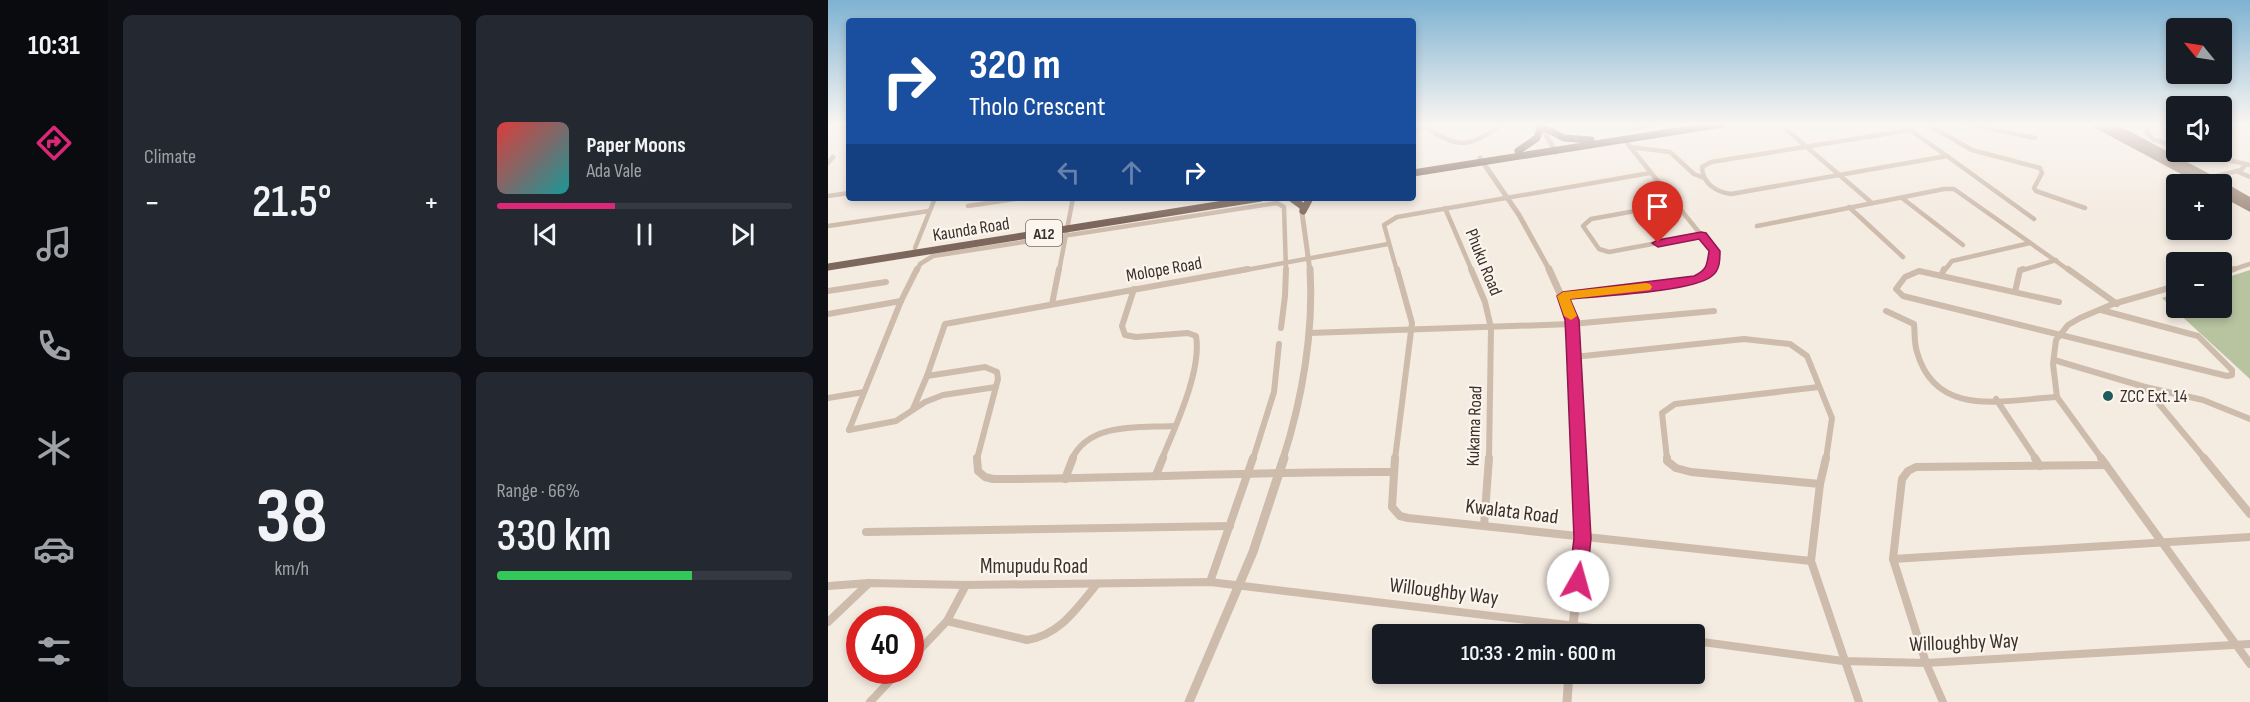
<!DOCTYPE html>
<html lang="en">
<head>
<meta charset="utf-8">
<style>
  :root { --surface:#171b24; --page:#242831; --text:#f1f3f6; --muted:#9ea1a6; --line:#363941; --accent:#db2777 }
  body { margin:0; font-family:"Sofia Sans Condensed",sans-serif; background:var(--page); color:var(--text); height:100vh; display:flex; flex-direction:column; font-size:22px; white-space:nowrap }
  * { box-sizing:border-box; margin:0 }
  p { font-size:20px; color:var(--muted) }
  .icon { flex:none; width:33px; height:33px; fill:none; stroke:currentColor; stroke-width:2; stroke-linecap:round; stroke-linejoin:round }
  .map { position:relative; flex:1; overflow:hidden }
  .side { display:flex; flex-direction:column; gap:15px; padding:15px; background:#0d0f14; width:720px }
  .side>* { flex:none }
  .top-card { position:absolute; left:18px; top:18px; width:570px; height:183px; border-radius:6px; box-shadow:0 3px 9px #0003; background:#1a4fa0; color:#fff; overflow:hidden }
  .needle { width:39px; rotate:300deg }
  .tools { position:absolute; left:1338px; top:18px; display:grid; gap:12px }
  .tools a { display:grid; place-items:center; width:66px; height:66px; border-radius:6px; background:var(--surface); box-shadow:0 3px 9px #0003; font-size:30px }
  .speed { position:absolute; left:18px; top:606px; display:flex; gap:12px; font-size:30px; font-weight:700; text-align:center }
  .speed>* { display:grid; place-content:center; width:78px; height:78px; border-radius:50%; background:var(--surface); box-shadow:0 3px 9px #0003; line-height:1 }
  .speed .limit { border:9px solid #d22; background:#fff; color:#111 }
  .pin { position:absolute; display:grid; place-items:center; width:51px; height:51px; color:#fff; margin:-62px -26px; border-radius:50% 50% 50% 0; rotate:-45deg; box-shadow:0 0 6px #0007 }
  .pin .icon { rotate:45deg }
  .me { position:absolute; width:66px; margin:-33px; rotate:7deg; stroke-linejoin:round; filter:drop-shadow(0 0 4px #0008) }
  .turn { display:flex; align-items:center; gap:21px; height:126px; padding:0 24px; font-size:27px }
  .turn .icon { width:78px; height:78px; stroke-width:2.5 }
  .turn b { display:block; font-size:42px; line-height:51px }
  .lanes { display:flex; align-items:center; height:57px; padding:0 24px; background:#0003; justify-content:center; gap:30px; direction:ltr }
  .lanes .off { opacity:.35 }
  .big { font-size:45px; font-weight:600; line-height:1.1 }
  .side .widget { flex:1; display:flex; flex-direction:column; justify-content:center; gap:9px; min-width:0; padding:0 21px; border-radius:9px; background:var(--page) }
  .side .dial { align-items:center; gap:0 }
  .dial b { font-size:78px; line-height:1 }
  .song { display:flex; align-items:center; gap:18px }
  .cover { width:72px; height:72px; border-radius:9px; background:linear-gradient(135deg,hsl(0 70% 55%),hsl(180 70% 35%)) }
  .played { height:6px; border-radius:3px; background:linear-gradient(90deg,var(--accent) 40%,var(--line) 40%) }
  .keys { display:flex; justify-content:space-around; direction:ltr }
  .heat { display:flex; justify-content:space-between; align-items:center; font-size:33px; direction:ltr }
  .charge { height:9px; border-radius:4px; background:linear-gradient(90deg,#34c759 66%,var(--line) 0) }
  .side .tiles { flex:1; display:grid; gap:15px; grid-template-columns:repeat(2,1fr) }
  .trip { position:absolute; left:544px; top:624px; width:333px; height:60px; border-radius:6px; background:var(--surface); box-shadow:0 3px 9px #0003; font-weight:600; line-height:60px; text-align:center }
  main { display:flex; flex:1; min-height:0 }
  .tabs { display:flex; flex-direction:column; width:108px; justify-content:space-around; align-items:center; background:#090b0e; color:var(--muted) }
  .tabs .icon { width:42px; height:42px }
  .tabs .selected { color:var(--accent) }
  .tabs b { font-size:27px; color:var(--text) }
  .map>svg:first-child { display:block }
  .green { fill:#b8c4a0 }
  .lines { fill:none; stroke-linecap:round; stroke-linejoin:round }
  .minor-far2 { stroke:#cdbbac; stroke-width:4.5 }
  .minor-far1 { stroke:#cdbbac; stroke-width:6 }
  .minor { stroke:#cdbbac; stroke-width:8 }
  .tertiary-far2 { stroke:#cdbbac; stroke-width:5 }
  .tertiary-far1 { stroke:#cdbbac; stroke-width:7 }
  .tertiary { stroke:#cdbbac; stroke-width:9 }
  .secondary { stroke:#a18a7d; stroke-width:7 }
  .primary { stroke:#7d675c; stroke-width:7 }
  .route { fill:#db2777; stroke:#8e194d; stroke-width:1.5 }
  .slow { fill:#f59e0b }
  .poi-dot { fill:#1f5a5e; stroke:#fbf5ee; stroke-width:2 }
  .labels { text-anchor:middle; stroke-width:4.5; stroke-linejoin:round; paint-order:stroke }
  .shield { fill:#fbf5ee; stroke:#756b66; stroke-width:1.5 }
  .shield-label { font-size:16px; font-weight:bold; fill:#3b302b }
  .street-label { font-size:18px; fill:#3b302b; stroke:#fbf5ee }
  .poi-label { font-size:18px; fill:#3b302b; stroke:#fbf5ee; text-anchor:start }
  .near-street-label { font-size:21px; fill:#3b302b; stroke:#fbf5ee }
</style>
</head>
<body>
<main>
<nav class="tabs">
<b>10:31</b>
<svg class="icon selected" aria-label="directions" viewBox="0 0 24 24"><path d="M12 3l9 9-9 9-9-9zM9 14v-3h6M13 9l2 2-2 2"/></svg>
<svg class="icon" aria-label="music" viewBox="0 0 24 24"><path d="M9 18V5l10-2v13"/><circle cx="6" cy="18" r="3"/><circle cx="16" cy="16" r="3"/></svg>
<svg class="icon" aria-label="phone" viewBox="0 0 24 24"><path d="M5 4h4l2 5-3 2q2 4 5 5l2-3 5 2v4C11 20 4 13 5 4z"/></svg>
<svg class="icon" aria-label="climate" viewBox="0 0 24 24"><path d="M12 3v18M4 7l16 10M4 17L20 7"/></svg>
<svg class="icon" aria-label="car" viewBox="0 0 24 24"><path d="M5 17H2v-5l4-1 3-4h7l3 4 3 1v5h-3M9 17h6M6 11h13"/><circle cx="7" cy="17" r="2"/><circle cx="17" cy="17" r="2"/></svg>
<svg class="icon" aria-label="filters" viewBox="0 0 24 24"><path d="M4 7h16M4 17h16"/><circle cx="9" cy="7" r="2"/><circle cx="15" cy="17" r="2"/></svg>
</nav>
<section class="side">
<div class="tiles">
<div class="widget"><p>Climate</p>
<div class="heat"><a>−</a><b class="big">21.5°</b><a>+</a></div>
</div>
<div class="widget">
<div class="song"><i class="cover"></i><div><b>Paper Moons</b><p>Ada Vale</p></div></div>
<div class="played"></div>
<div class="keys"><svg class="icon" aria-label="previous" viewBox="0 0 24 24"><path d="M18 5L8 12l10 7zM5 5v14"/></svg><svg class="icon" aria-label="pause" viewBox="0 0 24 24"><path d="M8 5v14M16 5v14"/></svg><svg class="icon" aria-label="next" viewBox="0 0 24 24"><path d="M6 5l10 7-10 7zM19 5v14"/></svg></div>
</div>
<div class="widget dial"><b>38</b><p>km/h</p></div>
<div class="widget"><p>Range · 66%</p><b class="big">330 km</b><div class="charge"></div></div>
</div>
</section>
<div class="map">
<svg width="1422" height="702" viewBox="0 0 1422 702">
  <rect width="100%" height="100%" fill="#f4ebe1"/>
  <path class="green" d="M1422,270V379L1334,298L1348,293V308H1394V279Z"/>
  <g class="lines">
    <g class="minor-far2">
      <path d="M10,124L21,129"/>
      <path d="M952,124L1044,203"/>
      <path d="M1099,124L1144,150L1212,168L1214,173L1206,188L1208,191L1257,208"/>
      <path d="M1139,124L1207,138"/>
      <path d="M1320,124L1319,132L1325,139L1348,147"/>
      <path d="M595,126C633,149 638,149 675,124"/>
      <path d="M806,128L830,124"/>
      <path d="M585,130L600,124"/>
      <path d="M1082,130L1119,156L903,194C888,192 875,184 874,167L883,162Z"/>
      <path d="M796,139L886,251V262L883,271"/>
      <path d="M802,147L842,152L866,174L876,178"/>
      <path d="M1365,152L1418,164"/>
      <path d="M1119,156L1206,219"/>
      <path d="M0,163L5,157"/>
      <path d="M1408,171L1422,177"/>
      <path d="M1380,178L1413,170L1418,164L1422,165"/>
      <path d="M0,196L21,193"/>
      <path d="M1074,198L1135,245"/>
      <path d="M846,204L763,219L755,226L771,249L781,252L873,235"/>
      <path d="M140,206L193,198"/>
      <path d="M1021,207L1075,257"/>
      <path d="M617,208L644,271"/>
      <path d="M0,226L101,211"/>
      <path d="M929,226L1116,189H1126L1242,271"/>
      <path d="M87,248L107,198"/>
      <path d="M89,271L92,264L105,256L449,203L456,207L458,271"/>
      <path d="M231,271L245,198"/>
      <path d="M412,271L560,244"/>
      <path d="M569,271L556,225L569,217L822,173"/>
      <path d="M1116,271L1124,261L1202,243"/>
      <path d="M1192,271L1228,260"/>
      <path d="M1401,271L1422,264"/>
    </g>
    <g class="minor-far1">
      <path d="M643,269L657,302L663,328L661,459"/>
      <path d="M1240,269L1289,304"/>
      <path d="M1394,273L1406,269"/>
      <path d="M1113,276L1116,269"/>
      <path d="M306,289L294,326L297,335L308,337L360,333L368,336C374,371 347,427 334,459"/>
      <path d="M0,291L58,282"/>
      <path d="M1187,292L1192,270L1195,269"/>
      <path d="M735,296L856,282L872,278L884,269"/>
      <path d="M1231,302L1091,271L1077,277L1068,289L1075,296L1399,376L1404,375V370L1370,336L1273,310"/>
      <path d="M224,304L231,269"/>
      <path d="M1058,311L1086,324C1087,333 1086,343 1089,352C1108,419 1176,400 1229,397"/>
      <path d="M0,314L73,301"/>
      <path d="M453,328L457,296L458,269"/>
      <path d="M481,333L744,324L886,311"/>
      <path d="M746,357L916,339L962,344L979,356L1004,418L998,459"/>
      <path d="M1226,360L1317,387L1377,459"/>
      <path d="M1317,387L1375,400L1422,419"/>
      <path d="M0,398L36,392"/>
      <path d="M1168,399L1208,459"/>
      <path d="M85,409L99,376"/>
      <path d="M21,430L73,301L89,269"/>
      <path d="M21,430L68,421L97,402L115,395L168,387"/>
      <path d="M149,459L170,379L169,372L157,367L99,376L117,324L420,269"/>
      <path d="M244,459C261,422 311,428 346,426"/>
      <path d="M425,459L446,392L451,344"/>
      <path d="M567,459L584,323L569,269"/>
      <path d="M839,459L834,413L847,404L991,387"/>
      <path d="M1274,459L1229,397L1225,364L1228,340L1240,325L1252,318L1285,304L1348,286"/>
    </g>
    <g class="minor">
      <path d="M149,458L150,471L157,477L165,479C298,479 432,471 565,472"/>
      <path d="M567,458L564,507L572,516L580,518L983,561"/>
      <path d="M839,458V461L848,468L863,472L992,484"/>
      <path d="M998,458L992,484L983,561L1031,702"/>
      <path d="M1207,458L1212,466"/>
      <path d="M1273,458L1422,664"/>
      <path d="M1376,458L1422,514"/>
      <path d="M328,475L335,458"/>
      <path d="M237,479L245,458"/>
      <path d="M656,526L661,458"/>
      <path d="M38,532L402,526"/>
      <path d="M1065,559L1422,537"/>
      <path d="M382,582L425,458"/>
      <path d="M0,586L41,583L138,585L382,582L815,634"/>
      <path d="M119,621L199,640C232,635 249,608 269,584"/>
      <path d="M0,622L41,583"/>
      <path d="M867,641L1015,661L1098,663L1422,644"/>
      <path d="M82,660L119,621L138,585"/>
      <path d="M42,702L72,670"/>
      <path d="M1115,702L1098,663L1065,559L1074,479L1080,471L1088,467L1278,465"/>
    </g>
    <g class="tertiary-far2">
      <path d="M712,125L728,152"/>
      <path d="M652,158L691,215L722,271"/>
      <path d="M472,198L482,271"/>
    </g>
    <g class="tertiary-far1">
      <path d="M721,269L744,320L751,459"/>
      <path d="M455,459C474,400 486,332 482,269"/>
    </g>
    <g class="tertiary">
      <path d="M744,634L755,538L751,458"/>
      <path d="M361,702L425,552L456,458"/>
      <path d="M739,702L741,674"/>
    </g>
    <g class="secondary">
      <path d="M1267,124L1379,184"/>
      <path d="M1281,124L1393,184"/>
      <path d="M1394,185L1422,201"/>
      <path d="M1394,193L1422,208"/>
    </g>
    <g class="primary">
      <path d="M690,151L709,138L713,126L736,138L763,140"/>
      <path d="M585,173L894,124"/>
      <path d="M463,198L474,206"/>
      <path d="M475,211L482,198"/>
      <path d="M0,267L433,198"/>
    </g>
  </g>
  <linearGradient id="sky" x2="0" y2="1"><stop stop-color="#7eb2d2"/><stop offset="0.56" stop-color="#faf6f2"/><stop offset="1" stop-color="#faf6f2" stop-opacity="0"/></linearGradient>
  <rect width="1422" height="222" fill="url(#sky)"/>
  <path class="route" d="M873,232L878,233L892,251C892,260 892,270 884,276C865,292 771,296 742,299L751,320L763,538L759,581L756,587L750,589L743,587L741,581L746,538L738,340L737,320L729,296L735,292L866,276C879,270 879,265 881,251L871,239L830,247L824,243L830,240Z"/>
  <path class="slow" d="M818,283L822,284L824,287L822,290L742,299L749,316L743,320L736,316L729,296L735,292Z"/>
  <circle class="poi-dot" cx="1280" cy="396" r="6"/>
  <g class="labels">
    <rect class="shield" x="198" y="220" width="36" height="26" rx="4.5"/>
    <g class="shield-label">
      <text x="216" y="239">A12</text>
    </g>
    <g class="street-label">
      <text transform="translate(143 229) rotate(-9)" y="6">Kaunda Road</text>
      <text transform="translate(656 262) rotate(68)" y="6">Phuku Road</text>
      <text transform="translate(336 269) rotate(-10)" y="6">Molope Road</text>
      <text transform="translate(646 426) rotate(-88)" y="6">Kukama Road</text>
    </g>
    <g class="poi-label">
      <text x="1292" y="402">ZCC Ext. 14</text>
    </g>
    <g class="near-street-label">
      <text transform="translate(684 511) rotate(7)" y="7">Kwalata Road</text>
      <text x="206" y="573">Mmupudu Road</text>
      <text transform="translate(616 591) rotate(7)" y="7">Willoughby Way</text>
      <text transform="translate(1136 642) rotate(-2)" y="7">Willoughby Way</text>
    </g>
  </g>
</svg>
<div class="tools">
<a><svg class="needle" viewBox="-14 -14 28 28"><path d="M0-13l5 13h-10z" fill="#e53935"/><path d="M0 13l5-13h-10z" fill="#9ea1a6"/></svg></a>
<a><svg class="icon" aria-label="sound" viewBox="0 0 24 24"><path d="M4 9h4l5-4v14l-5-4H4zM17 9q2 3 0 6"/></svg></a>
<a>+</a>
<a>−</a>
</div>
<div class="speed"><div class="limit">40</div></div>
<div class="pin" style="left:830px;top:243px;background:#d93025"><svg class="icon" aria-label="arrive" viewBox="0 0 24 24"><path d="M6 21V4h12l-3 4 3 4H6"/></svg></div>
<svg class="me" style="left:750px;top:581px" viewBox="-20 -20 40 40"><circle r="19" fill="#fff"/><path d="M0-13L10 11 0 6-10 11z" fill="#db2777"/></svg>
<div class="trip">10:33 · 2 min · 600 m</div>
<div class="top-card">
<div class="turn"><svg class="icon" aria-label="right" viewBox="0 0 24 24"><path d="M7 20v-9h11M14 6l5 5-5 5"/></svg><div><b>320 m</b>Tholo Crescent</div></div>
<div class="lanes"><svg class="icon off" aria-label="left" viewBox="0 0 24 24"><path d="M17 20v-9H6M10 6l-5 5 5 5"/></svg><svg class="icon off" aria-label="ahead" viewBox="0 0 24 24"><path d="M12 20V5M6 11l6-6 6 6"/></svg><svg class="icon" aria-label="right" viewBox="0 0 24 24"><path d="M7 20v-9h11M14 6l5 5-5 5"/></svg></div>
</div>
</div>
</main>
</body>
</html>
